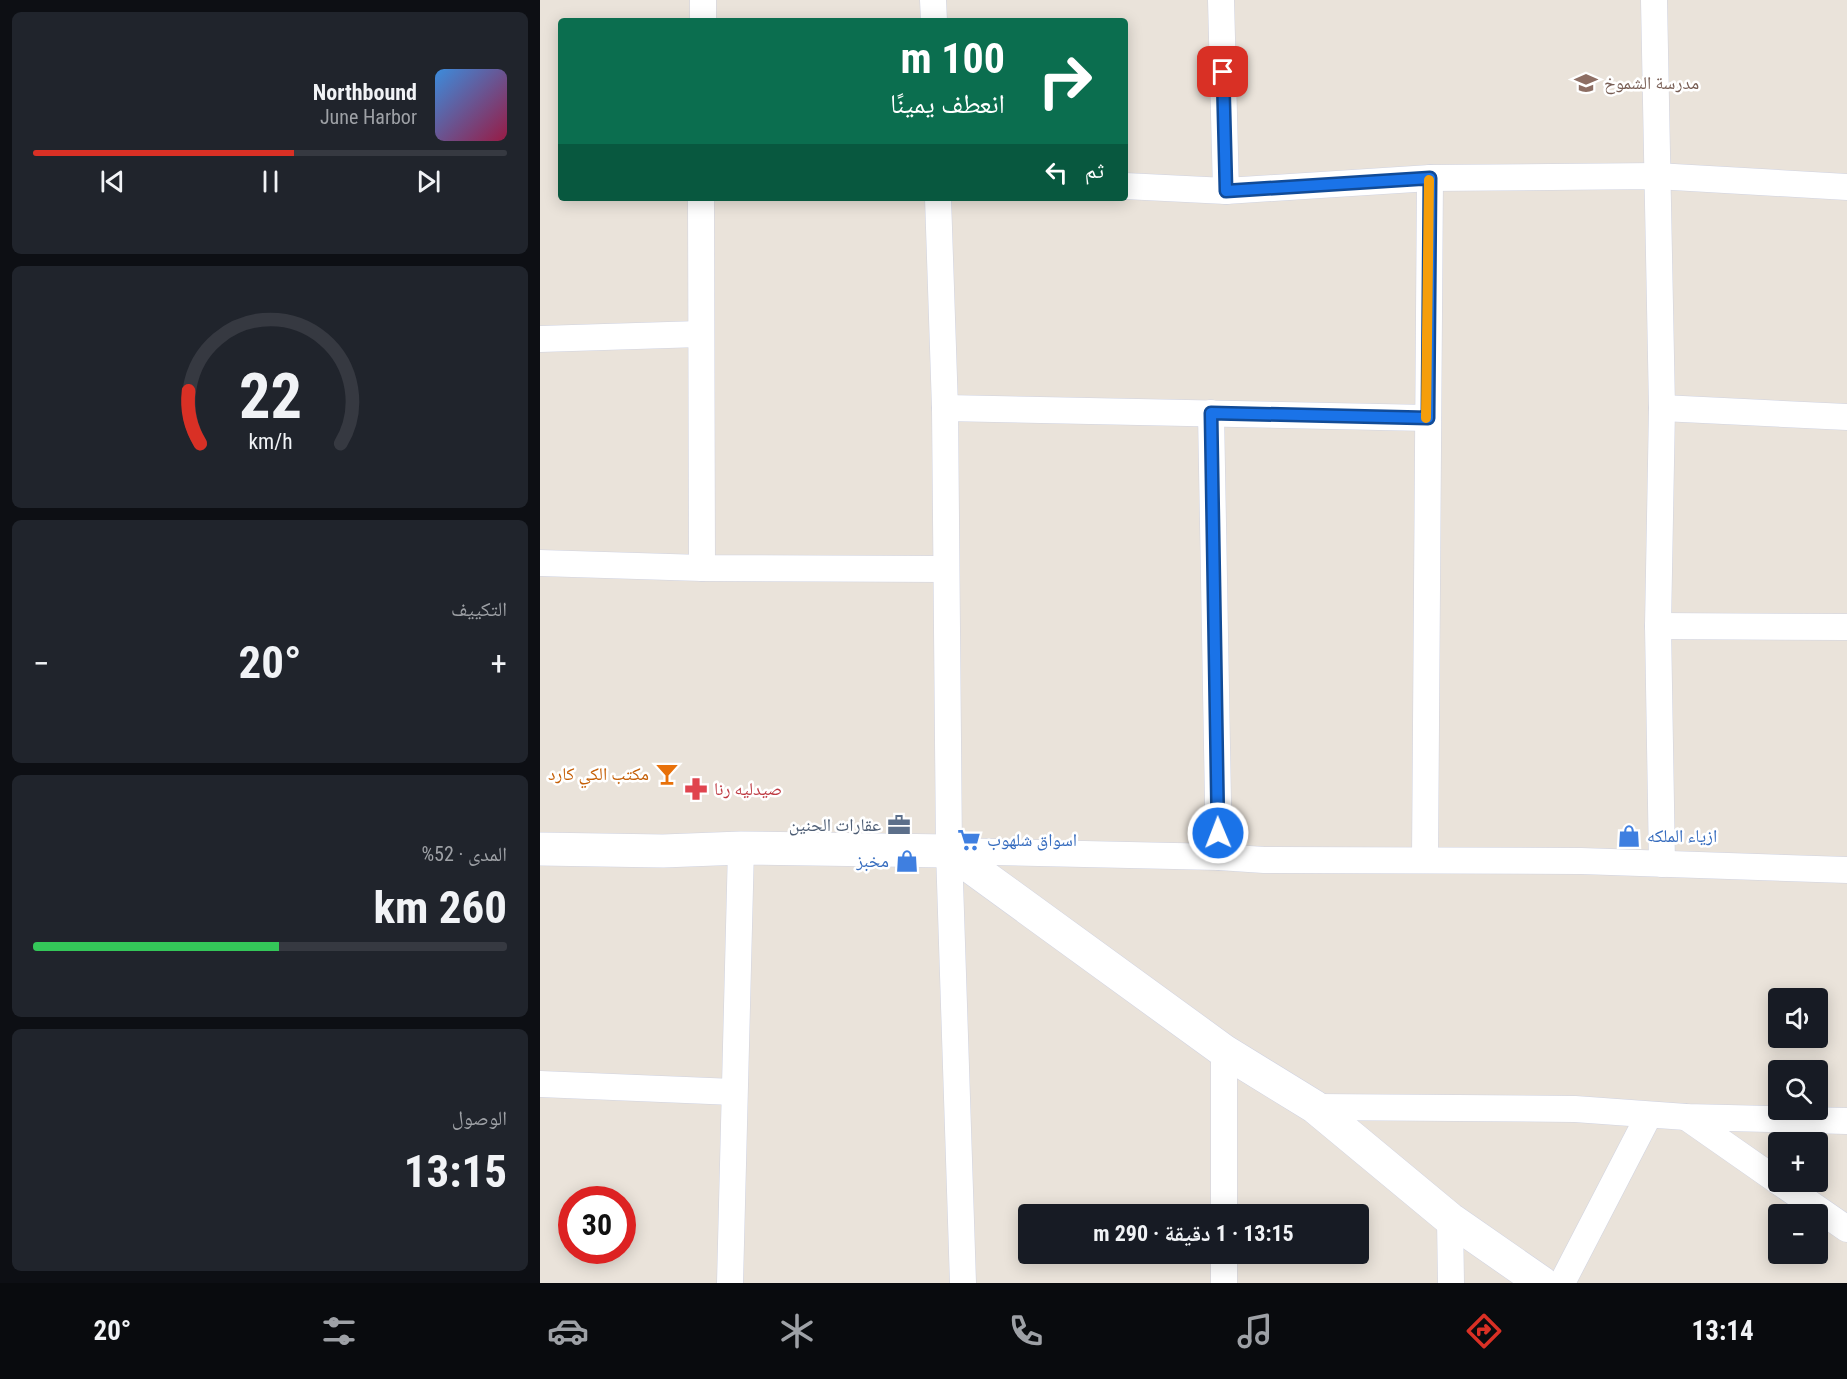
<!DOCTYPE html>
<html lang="ar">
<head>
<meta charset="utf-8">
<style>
  :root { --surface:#171b24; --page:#20242c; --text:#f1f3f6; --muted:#9ea1a6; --line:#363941; --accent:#d93025 }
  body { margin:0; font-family:"Roboto Condensed","Noto Naskh Arabic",sans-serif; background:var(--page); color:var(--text); direction:rtl; height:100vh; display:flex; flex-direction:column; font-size:22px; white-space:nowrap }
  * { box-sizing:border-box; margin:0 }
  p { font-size:20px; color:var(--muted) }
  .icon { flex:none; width:33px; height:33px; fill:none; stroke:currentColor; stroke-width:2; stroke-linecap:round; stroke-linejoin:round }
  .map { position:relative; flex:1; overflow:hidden; direction:ltr }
  .details { display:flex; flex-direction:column; gap:12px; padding:12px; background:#0d0f14; width:540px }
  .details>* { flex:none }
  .hud { position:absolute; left:18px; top:18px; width:570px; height:183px; border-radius:6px; box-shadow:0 3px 15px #0003; direction:rtl; background:#0b6e4f; color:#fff; overflow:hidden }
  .tools { position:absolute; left:1228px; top:988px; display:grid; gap:12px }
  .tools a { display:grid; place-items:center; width:60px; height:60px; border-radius:6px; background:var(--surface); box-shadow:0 3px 15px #0003; font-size:30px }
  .speed { position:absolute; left:18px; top:1186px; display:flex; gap:12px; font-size:30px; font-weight:700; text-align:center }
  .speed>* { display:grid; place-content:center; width:78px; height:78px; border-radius:50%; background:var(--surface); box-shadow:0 3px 15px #0003; line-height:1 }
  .speed .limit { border:9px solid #d22; background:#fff; color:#111 }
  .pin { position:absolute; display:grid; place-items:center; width:51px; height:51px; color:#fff; margin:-26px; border-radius:12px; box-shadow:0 3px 9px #0006 }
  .me { position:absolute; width:66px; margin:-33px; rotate:359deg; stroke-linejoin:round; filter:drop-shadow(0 0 4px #0008) }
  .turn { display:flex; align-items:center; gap:21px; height:126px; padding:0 24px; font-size:27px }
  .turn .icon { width:78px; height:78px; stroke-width:2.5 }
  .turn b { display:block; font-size:42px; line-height:51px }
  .then { display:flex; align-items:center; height:57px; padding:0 24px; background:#0003; gap:12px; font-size:22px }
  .big { font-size:45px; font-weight:700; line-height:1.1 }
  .details .card { flex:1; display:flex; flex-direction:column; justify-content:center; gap:9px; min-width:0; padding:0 21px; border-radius:9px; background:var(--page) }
  .details .dial { align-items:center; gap:0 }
  .dial svg { height:156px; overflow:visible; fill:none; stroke:var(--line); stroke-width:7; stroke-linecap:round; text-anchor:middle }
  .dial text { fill:var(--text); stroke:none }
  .song { display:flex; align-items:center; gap:18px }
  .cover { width:72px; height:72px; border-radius:9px; background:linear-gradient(135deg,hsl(210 70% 55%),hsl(340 70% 35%)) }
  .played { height:6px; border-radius:3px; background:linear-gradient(90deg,var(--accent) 55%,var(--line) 55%) }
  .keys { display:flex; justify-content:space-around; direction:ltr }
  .heat { display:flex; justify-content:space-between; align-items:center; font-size:33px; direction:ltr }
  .charge { height:9px; border-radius:4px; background:linear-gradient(90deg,#34c759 52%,var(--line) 0) }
  .trip { position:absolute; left:478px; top:1204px; width:351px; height:60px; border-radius:6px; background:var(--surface); box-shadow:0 3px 15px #0003; font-weight:700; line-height:60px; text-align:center; direction:rtl }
  .tabs { display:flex; height:96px; justify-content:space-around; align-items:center; background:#090b0e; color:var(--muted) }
  .tabs .icon { width:42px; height:42px }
  .tabs .on { color:var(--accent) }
  .tabs b { font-size:27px; color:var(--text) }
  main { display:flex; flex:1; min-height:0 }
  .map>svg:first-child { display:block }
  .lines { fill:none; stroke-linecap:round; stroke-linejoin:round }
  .street-casing { stroke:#d0d3e1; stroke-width:27 }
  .secondary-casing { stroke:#d0d3e1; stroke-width:34 }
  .street { stroke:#fff; stroke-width:26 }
  .secondary { stroke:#fff; stroke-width:33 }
  .route-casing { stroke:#114b97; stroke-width:15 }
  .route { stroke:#1a73e8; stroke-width:10 }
  .slow { stroke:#f59e0b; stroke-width:10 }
  .labels { text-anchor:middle; stroke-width:5; stroke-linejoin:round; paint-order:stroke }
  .education-label { font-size:18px; fill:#785e54; stroke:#fff; text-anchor:start }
  .food-label { font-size:18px; fill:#c56008; stroke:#fff; text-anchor:end }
  .health-label { font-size:18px; fill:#be3a42; stroke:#fff; text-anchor:start }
  .service-label { font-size:18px; fill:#4e5e75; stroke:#fff; text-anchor:end }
  .shop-label { font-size:18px; fill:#366cbe; stroke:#fff; text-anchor:start }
</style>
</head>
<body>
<main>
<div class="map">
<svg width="1307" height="1283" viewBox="0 0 1307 1283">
  <rect width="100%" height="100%" fill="#eae3da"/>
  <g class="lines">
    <g class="street-casing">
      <g id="street">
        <path d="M393,0L394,21"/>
        <path d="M681,0L686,191"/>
        <path d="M1114,0L1122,408L1118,626L1122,864"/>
        <path d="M163,21V0"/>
        <path d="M585,186L686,191L890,178L1116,176L1307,187"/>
        <path d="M161,198L162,568"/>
        <path d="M398,198L405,408L409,851L423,1283"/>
        <path d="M0,339L160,334"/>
        <path d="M405,408L888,418"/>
        <path d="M1122,408L1307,417"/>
        <path d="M671,413L679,857"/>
        <path d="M0,563L162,568L406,569"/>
        <path d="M1118,626L1307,627"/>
        <path d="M409,851L679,857L724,860L1041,861L1307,870"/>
        <path d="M885,860L890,178"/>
        <path d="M684,1051V1215"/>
        <path d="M0,1084L194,1092"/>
        <path d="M775,1107L1035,1109L1146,1117L1307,1121"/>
        <path d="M1146,1117L1239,1182"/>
        <path d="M1239,1182L1307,1229"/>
        <path d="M910,1219L911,1283"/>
        <path d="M684,1254V1283"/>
        <path d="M190,1283L201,848"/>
        <path d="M1022,1283L1109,1115"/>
      </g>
    </g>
    <g class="secondary-casing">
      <path id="secondary" d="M0,849L123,851L201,848L409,851L684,1051L775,1107L910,1219L1002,1283"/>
    </g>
    <use href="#street" class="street"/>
    <use href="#secondary" class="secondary"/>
  </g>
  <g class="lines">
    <g class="route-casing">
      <path id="route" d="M678,833L671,413L888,418L890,178L686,191L683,72"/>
    </g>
    <use href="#route" class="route"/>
    <path class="slow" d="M886,418L889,180"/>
  </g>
  <defs>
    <g id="school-bare" transform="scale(1.8)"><path d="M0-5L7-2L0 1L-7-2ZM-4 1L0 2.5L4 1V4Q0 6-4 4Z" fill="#8d6e63" stroke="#fff" stroke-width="2.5" paint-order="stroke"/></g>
    <g id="bar-bare" transform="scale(1.8)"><path d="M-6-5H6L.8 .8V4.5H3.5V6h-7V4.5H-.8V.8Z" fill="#e8710a" stroke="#fff" stroke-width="2.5" paint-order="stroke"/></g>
    <g id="pharmacy-bare" transform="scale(1.8)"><path d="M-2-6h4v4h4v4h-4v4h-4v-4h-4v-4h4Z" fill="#e0444e" stroke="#fff" stroke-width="2.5" paint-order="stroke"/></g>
    <g id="office-bare" transform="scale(1.8)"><path d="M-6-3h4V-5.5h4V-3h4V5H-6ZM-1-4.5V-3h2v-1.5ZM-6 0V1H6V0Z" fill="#5c6f8a" stroke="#fff" stroke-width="2.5" paint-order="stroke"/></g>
    <g id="shop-bare" transform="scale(1.8)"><path d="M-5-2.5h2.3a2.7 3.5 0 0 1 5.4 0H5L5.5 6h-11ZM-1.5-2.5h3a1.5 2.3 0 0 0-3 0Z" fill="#3f7fe0" stroke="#fff" stroke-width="2.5" paint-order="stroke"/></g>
    <g id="supermarket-bare" transform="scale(1.8)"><path d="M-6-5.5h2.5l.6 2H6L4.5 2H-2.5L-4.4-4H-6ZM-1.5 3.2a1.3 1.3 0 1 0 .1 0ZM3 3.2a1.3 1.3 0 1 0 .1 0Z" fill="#3f7fe0" stroke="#fff" stroke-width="2.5" paint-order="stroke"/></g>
  </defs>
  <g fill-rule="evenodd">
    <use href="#school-bare" x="1046" y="83"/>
    <use href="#bar-bare" x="127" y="774"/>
    <use href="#pharmacy-bare" x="156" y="789"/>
    <use href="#office-bare" x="359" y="825"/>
    <use href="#shop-bare" x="1089" y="836"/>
    <use href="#supermarket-bare" x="429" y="840"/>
    <use href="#shop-bare" x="367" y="861"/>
  </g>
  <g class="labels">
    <g class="education-label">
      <text x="1064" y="89">مدرسة الشموخ</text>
    </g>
    <g class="food-label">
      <text x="109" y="780">مكتب الكي كارد</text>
    </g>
    <g class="health-label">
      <text x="174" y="795">صيدليه رنا</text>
    </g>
    <g class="service-label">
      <text x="341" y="831">عقارات الحنين</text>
    </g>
    <g class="shop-label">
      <text x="1107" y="842">ازياء الملكه</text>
      <text x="447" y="846">اسواق شلهوب</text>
      <text x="349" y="867" text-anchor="end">مخبز</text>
    </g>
  </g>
</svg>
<div class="tools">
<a><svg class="icon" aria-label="sound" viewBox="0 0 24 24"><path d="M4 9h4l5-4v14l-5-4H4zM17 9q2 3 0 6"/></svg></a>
<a><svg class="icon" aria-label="search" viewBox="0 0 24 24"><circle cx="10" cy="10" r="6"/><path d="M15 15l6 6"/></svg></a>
<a>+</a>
<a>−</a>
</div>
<div class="speed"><div class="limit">30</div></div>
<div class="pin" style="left:683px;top:72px;background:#d93025"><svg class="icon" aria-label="arrive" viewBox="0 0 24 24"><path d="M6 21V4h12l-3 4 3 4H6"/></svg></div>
<svg class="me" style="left:678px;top:833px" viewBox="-20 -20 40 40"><circle r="17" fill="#1a73e8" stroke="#fff" stroke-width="3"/><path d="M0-11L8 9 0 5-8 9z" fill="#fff"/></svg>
<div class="trip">13:15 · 1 دقيقة · 290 m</div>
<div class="hud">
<div class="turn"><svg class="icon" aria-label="right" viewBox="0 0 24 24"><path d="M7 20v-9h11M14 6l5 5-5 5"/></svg><div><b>100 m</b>انعطف يمينًا</div></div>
<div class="then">ثم<svg class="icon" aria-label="left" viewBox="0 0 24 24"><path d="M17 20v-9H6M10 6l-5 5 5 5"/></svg></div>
</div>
</div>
<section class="details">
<div class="card">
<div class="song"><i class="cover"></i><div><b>Northbound</b><p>June Harbor</p></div></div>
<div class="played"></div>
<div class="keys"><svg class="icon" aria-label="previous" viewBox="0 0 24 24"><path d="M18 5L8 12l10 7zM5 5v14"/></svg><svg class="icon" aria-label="pause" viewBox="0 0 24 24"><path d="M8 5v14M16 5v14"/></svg><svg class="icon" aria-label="next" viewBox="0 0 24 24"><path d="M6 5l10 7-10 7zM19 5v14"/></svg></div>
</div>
<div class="card dial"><svg viewBox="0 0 100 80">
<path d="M14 69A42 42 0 1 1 86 69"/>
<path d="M14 69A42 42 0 0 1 8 42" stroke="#d93025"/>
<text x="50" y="56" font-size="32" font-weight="700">22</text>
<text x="50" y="72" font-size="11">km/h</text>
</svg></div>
<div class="card"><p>التكييف</p>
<div class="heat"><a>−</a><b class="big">20°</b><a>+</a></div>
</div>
<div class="card"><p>المدى · 52%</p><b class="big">260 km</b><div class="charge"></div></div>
<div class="card"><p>الوصول</p><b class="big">13:15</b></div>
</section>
</main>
<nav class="tabs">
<b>13:14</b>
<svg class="icon on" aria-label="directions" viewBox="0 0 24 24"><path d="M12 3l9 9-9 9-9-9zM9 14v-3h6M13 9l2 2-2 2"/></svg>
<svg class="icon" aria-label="music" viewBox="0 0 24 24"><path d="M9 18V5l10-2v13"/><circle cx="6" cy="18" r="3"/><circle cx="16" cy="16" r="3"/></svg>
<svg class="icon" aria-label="phone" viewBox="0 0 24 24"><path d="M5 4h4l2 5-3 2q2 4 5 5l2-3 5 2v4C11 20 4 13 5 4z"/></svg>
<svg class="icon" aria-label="climate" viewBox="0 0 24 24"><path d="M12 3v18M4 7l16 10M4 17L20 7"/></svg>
<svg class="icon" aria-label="car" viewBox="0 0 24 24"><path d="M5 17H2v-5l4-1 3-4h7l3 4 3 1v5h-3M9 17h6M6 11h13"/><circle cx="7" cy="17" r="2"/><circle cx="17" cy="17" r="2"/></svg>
<svg class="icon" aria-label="filters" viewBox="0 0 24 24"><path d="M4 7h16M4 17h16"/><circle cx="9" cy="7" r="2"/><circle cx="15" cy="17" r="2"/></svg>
<b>20°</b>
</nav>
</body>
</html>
